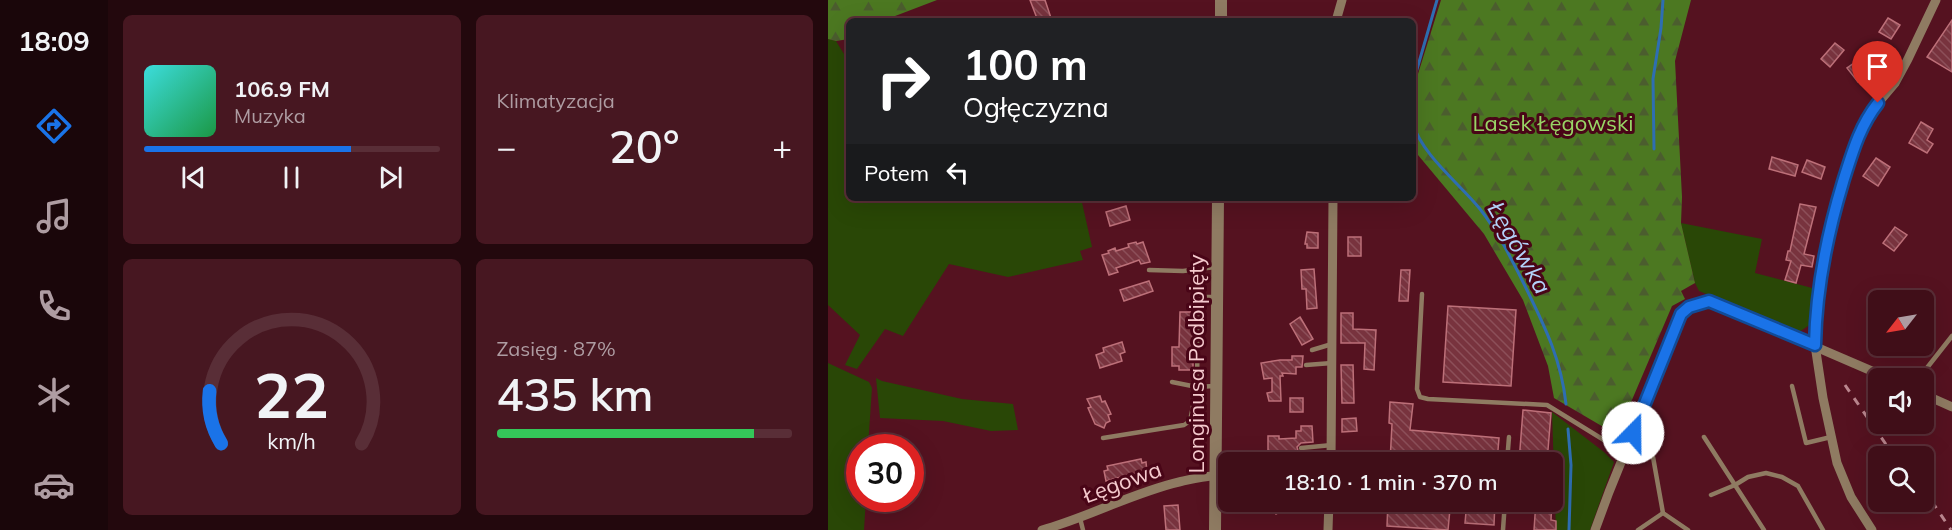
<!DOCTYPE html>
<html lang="pl">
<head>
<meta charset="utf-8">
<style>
  :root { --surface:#400e18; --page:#471721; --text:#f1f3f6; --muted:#ae9ca2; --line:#592e37; --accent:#1a73e8 }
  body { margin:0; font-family:Mulish,sans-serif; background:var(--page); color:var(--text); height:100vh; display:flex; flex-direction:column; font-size:22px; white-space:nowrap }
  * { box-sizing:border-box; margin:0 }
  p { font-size:20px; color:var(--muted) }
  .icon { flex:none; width:33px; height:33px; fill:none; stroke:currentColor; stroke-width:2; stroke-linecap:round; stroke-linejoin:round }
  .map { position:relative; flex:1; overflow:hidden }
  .panel { display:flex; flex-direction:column; gap:15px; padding:15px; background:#23080d; width:720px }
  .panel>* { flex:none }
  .hud { position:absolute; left:18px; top:18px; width:570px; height:183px; border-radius:9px; box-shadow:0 6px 24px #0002,0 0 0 2px var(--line); background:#202124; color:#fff; overflow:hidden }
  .needle { width:39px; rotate:239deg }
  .controls { position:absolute; left:1040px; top:290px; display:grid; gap:12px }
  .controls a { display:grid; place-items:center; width:66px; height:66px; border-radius:9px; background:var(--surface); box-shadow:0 6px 24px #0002,0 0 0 2px var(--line); font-size:30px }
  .speed { position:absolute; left:18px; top:434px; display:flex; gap:12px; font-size:30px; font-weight:700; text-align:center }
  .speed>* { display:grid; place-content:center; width:78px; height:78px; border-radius:50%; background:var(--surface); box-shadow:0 6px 24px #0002,0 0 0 2px var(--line); line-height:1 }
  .speed .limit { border:9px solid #d22; background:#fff; color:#111 }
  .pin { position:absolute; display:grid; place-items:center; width:51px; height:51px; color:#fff; margin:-62px -26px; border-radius:50% 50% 50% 0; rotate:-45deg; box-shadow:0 0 6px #0007 }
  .pin .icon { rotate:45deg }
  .me { position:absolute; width:66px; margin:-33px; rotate:22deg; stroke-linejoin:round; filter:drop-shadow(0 0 4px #0008) }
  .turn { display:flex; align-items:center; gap:21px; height:126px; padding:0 18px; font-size:27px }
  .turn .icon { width:78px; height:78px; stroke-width:2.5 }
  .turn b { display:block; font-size:42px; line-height:51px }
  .then { display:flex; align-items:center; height:57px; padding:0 18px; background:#0003; gap:12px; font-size:22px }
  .big { font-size:45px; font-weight:600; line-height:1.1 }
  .panel .tile { flex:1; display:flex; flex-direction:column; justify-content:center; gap:9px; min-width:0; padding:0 21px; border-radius:9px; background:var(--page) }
  .panel .dial { align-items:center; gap:0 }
  .dial svg { height:156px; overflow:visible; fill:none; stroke:var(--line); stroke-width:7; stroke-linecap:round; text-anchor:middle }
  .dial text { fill:var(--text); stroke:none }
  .song { display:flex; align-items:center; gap:18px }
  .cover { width:72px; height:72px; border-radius:9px; background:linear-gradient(135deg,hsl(180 70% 55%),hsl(140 70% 35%)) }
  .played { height:6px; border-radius:3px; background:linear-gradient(90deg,var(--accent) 70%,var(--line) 70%) }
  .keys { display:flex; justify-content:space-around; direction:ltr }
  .heat { display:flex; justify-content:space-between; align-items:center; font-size:33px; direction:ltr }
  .charge { height:9px; border-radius:4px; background:linear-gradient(90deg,#34c759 87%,var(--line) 0) }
  .panel .tiles { flex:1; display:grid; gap:15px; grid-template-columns:repeat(2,1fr) }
  .trip { position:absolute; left:390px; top:452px; width:345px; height:60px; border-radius:9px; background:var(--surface); box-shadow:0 6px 24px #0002,0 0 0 2px var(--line); font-weight:600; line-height:60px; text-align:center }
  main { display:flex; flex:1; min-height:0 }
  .tab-bar { display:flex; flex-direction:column; width:108px; justify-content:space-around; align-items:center; background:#1a060a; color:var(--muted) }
  .tab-bar .icon { width:42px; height:42px }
  .tab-bar .active { color:var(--accent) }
  .tab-bar b { font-size:27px; color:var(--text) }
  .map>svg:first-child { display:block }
  .green { fill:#294706 }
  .forest { fill:url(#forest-firs) }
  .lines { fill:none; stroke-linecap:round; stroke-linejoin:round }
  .stream { stroke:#2e6eb2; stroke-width:3 }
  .building { fill:url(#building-back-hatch); stroke:#bd7079; stroke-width:1.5 }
  .service { stroke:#8f7b62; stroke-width:4.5 }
  .minor { stroke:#8f7b62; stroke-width:9 }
  .tertiary { stroke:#8f7b62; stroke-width:12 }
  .rail { stroke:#bb878f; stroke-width:3; stroke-dasharray:8 8; stroke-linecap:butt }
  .route-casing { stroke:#114b97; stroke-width:15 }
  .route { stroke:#1a73e8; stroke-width:10 }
  .labels { text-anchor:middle; stroke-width:6; stroke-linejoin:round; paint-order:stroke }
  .park-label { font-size:22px; fill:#98d566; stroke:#490517 }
  .street-label { font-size:22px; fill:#f5cace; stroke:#490517 }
  .water-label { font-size:24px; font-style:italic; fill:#b2d2f8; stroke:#490517 }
</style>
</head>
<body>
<main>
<nav class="tab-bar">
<b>18:09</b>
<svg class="icon active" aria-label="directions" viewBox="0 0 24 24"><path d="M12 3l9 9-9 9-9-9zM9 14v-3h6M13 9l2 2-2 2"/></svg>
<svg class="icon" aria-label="music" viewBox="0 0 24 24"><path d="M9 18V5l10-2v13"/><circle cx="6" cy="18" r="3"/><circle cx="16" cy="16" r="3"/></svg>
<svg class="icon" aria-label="phone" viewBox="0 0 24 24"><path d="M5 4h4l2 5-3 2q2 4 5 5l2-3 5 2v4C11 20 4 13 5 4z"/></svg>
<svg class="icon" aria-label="climate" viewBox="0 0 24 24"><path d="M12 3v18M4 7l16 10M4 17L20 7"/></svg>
<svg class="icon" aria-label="car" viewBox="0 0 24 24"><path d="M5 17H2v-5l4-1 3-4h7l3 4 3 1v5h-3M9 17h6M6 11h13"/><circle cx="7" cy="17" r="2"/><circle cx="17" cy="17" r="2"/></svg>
</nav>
<section class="panel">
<div class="tiles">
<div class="tile">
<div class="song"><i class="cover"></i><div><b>106.9 FM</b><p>Muzyka</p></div></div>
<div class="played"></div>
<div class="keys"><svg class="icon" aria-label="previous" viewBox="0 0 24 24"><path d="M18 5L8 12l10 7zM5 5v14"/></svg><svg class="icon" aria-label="pause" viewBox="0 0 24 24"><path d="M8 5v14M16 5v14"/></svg><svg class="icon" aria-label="next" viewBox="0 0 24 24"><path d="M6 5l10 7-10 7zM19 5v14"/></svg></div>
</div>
<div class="tile"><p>Klimatyzacja</p>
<div class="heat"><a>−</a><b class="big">20°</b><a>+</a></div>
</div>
<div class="tile dial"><svg viewBox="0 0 100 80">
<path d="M14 69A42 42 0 1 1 86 69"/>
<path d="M14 69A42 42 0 0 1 8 42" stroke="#1a73e8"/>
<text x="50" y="56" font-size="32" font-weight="700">22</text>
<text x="50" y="72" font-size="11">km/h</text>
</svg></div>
<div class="tile"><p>Zasięg · 87%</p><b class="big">435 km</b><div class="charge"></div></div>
</div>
</section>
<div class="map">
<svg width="1124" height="530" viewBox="0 0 1124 530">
  <defs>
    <pattern id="forest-firs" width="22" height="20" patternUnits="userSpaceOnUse" patternTransform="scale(1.5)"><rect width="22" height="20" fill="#4c7821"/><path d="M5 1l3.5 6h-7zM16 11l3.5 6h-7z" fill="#4b5d2e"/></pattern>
    <pattern id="building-back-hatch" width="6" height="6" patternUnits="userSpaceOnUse" patternTransform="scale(1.5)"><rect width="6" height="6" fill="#78333e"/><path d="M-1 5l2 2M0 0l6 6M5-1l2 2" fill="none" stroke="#8c4f59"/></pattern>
  </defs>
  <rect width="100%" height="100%" fill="#551220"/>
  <g class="green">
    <path d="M0,39L8,41L21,62V198H253L264,247L252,251L255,260L180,277L121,264L75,336L57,329L29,369L17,365L32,335L0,305Z"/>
    <path d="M853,223L934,239L927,273L988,289L983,324L971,332L871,291L867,283Z"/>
    <path d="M0,363L41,382L44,388L40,447H32V498H38L36,530H0Z"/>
    <path d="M48,378L54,381L134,399L185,404L190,430L163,431L115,421L52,418Z"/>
    <path d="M724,412L776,452L786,462L762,530H728Z"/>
  </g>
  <g class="forest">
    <path d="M0,0H109L54,21H21V39L8,41L0,39Z"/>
    <path d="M613,0H863L847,61L854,197L853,223L867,283L853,291L857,299L844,306L789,435L726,398L720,366L695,300L656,234L585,149V90Z"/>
  </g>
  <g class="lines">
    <g class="stream">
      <path d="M585,83L609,0"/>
      <path d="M585,124C595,156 631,183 652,209C670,232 683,258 696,284C716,325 733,358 738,404"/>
      <path d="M826,149L825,79L833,28L835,0"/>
      <path d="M740,429L743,465L741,530"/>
    </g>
  </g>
  <g class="building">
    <path d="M202,0H217L224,21H210Z"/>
    <path d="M1060,18L1072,25L1063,39L1051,32Z"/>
    <path d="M1124,20V72L1099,57Z"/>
    <path d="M1007,43L1016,50L1002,67L993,59Z"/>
    <path d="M1029,61L1040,74L1030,82L1019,68Z"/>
    <path d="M1093,122L1105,129L1099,140L1105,144L1099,153L1081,143Z"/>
    <path d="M944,157L970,165L967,176L941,169Z"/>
    <path d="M1048,158L1062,167L1050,186L1035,176Z"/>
    <path d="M979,160L997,167L993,179L974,172Z"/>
    <path d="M972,204L988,207L976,254L986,256L984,267L973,265L968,283L957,280L963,261L958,260L960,251H962Z"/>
    <path d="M298,206L302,220L282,226L278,212Z"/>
    <path d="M1067,227L1079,235L1066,251L1055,243Z"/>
    <path d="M479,232L490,233V248H479V244H477Z"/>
    <rect x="520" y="237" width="13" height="19"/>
    <path d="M308,242L309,244L315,242L322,262L313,264L311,260L300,264L288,268L290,272L281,275L274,255L281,253L280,251L287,248L288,251L301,247L300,244Z"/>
    <path d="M486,269L489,308L479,309L478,289H474L473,270Z"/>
    <path d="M573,270H582L580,301H571Z"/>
    <path d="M321,281L325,291L296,301L292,290Z"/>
    <path d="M620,306L688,310L683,386L615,382Z"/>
    <path d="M352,312H365V370H351V366H344V347H351Z"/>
    <path d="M513,313H525V329L548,330L546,370L536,369L537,343H513Z"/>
    <path d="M472,317L485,339L474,345L462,324Z"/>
    <path d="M294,342L297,352L292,354L294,361L272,368L268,355L276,352L275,348Z"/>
    <path d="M464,356H475L474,367H468V374L454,373L455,376H452L453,401H441L439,393L444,392V378L436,379L433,363L452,360H464Z"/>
    <path d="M513,365H525L526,403H514Z"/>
    <path d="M272,396L274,402L277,401L283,414L280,415L282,421L278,423L276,428L267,424L260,408L263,407L259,399Z"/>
    <rect x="462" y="398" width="13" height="14"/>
    <path d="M562,402L585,404L582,430L671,438L669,462H562L564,424L561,423Z"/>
    <path d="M695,410L723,413L719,462H691Z"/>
    <path d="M528,418L529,431L514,432V419Z"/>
    <path d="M473,426H484L485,442L473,443L469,447L470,451L474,452L475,462H467L466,451L440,452V436H451V439L468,438V431H473Z"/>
    <path d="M313,459L314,463L318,462L319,473L308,475V473L278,481L276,471L280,470L279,466Z"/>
    <path d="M441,501H473L448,514Z"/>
    <path d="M560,501H667L666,525L637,523L638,512L622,509L620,530L559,526Z"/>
    <path d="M708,501H724L723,520L728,521V530H706Z"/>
    <path d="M350,505L352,530H338L336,506Z"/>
  </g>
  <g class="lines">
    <g class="service">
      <path d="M394,18L475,21"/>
      <path d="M321,270L355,271L387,267"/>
      <path d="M594,294L589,389L592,397L600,399L719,405L797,453"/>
      <path d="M484,350L504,344"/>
      <path d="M478,365L504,363"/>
      <path d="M1091,378L1124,336"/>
      <path d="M344,382L369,387L386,386"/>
      <path d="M964,386L978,443L1003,437"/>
      <path d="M876,437L936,530"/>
      <path d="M275,438L356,425L362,421L369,387L370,301L377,297H387"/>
      <path d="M473,448L504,445"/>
      <path d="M825,457L835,513L860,530"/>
      <path d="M679,462L681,437"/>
      <path d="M389,476L400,473"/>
      <path d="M883,495L907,485L920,477L938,473L954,477L970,486L995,530"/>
      <path d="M252,518L255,530"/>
      <path d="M675,530L677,501"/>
      <path d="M810,530L835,513"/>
    </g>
    <g class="minor">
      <path d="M508,21L514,0"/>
      <path d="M1095,394L1124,407"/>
      <path d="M503,462L505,198"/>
      <path d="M214,530C261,517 304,493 351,482C364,479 375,476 388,476"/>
      <path d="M500,530L501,501"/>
      <path d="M767,530L781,492L853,314L861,307L881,301L1060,378"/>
      <path d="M1044,530L1023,497L1009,463L995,398L987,345V320L1001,236L1012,193L1031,131L1039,116L1067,83L1080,59L1108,0"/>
    </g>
    <g class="tertiary">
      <path d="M393,0V21"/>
      <path d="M387,530L390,198"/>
    </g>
    <g class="rail">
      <path d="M1017,385L1066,456"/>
      <path d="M1095,488L1123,530"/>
    </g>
  </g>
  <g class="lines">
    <g class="route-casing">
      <path id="route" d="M805,433L853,314L861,307L881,301L987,345C988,290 999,235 1015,182C1024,154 1031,127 1050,103"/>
    </g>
    <use href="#route" class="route"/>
  </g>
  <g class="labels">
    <g class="park-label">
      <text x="725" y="131">Lasek Łęgowski</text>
    </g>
    <g class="street-label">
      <text transform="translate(368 364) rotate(-90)" y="8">Longinusa Podbipięty</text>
      <text transform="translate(294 482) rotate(-20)" y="8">Łęgowa</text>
    </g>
    <g class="water-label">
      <text transform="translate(691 248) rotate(60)" y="8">Łęgówka</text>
    </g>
  </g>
</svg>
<div class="controls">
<a><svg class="needle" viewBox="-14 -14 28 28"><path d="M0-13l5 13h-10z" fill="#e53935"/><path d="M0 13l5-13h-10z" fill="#ae9ca2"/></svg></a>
<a><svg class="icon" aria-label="sound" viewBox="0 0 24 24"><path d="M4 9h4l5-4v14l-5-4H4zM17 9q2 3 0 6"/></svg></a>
<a><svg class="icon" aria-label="search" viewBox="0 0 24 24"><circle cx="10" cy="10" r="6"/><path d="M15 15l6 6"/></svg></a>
</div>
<div class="speed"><div class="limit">30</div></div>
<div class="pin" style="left:1050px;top:103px;background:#d93025"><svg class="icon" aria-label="arrive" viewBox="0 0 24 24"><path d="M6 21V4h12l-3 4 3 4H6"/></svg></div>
<svg class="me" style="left:805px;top:433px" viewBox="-20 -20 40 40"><circle r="19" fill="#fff"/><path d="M0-13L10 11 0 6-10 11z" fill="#1a73e8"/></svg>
<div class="trip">18:10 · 1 min · 370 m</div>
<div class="hud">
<div class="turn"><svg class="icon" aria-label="right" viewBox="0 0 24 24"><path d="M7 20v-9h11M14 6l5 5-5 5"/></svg><div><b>100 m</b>Ogłęczyzna</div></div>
<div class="then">Potem<svg class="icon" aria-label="left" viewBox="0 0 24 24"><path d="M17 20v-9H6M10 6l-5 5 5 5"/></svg></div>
</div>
</div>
</main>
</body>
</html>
